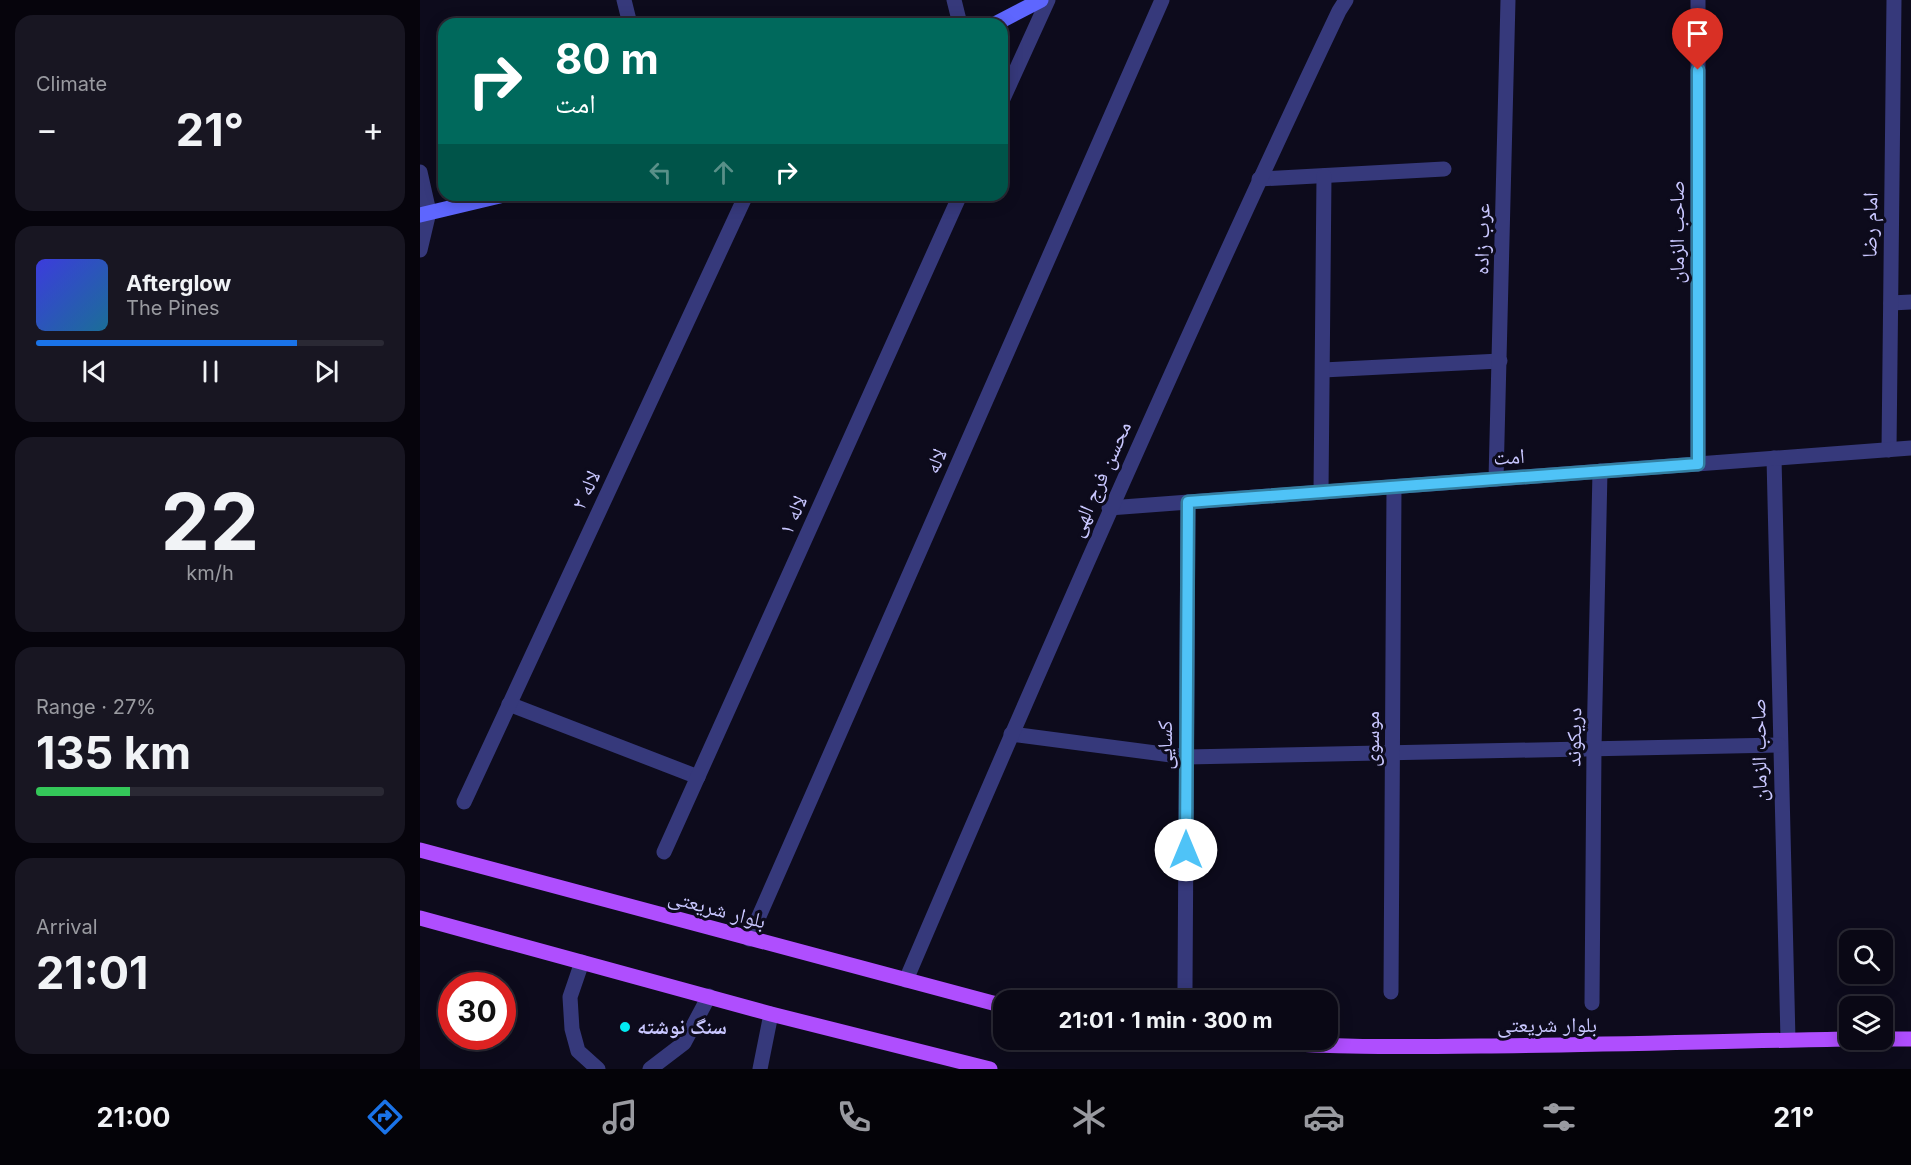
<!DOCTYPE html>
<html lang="en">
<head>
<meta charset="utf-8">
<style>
  :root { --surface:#0a0815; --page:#181622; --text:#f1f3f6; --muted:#999aa0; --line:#2a2934; --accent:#1a73e8 }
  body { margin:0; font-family:Inter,"Noto Naskh Arabic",sans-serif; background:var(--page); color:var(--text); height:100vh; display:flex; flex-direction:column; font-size:22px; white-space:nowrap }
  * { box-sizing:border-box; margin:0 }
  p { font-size:20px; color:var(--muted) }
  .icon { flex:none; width:33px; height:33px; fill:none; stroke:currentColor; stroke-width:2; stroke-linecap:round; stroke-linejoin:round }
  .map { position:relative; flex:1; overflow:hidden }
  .details { display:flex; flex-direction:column; gap:15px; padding:15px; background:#06040c; width:420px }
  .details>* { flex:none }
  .hud { position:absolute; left:18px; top:18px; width:570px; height:183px; border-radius:18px; box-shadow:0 3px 15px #0003,0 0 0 2px var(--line); background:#00695c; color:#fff; overflow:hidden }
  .fabs { position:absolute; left:1419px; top:930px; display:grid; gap:12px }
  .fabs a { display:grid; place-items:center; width:54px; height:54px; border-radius:12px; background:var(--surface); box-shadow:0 3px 15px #0003,0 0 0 2px var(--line); font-size:30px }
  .speed { position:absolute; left:18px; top:972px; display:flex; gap:12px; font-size:30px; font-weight:700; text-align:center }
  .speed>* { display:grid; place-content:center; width:78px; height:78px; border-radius:50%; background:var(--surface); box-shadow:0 3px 15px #0003,0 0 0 2px var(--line); line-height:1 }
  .speed .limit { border:9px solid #d22; background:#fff; color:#111 }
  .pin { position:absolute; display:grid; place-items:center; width:51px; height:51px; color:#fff; margin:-62px -26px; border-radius:50% 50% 50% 0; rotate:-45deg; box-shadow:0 0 6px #0007 }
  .pin .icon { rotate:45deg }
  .me { position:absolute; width:66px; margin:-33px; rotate:0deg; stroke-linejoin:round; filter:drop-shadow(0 0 4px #0008) }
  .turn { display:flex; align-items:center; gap:21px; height:126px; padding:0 18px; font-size:27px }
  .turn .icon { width:78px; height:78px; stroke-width:2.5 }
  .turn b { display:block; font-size:42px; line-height:51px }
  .lanes { display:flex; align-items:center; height:57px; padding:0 18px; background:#0003; justify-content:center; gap:30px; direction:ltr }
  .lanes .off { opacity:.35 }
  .big { font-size:45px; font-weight:700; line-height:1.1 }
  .details .widget { flex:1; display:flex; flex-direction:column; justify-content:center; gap:9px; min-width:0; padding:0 21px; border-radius:18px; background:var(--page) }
  .details .dial { align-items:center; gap:0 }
  .dial b { font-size:78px; line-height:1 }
  .song { display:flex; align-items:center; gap:18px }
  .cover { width:72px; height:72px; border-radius:9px; background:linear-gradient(135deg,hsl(240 70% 55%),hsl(200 70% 35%)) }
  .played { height:6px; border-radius:3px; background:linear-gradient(90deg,var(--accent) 75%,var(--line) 75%) }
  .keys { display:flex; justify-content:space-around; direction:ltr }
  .heat { display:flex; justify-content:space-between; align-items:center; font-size:33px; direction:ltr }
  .charge { height:9px; border-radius:4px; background:linear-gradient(90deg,#34c759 27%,var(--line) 0) }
  .trip { position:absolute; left:573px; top:990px; width:345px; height:60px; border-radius:18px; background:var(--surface); box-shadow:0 3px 15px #0003,0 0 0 2px var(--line); font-weight:700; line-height:60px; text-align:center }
  .dock { display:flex; height:96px; justify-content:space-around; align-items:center; background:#040308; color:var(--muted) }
  .dock .icon { width:42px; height:42px }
  .dock .active { color:var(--accent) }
  .dock b { font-size:27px; color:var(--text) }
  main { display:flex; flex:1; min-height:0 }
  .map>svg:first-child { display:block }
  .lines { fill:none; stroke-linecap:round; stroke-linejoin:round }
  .street { stroke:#36397b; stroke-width:15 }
  .secondary { stroke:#5e66fe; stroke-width:15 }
  .primary { stroke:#af4efe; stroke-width:15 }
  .route-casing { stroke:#337fa1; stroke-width:15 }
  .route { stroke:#4fc3f7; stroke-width:10 }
  .poi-dot { fill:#01ebf1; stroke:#0d0b1c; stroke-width:2 }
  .labels { text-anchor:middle; stroke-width:6; stroke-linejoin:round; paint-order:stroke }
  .street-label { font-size:21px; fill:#c9c7ff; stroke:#0d0b1c }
  .poi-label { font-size:21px; font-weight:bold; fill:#c9c7ff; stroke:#0d0b1c; text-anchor:start }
</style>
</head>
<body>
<main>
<section class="details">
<div class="widget"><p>Climate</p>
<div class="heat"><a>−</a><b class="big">21°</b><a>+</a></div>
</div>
<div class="widget">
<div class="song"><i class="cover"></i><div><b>Afterglow</b><p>The Pines</p></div></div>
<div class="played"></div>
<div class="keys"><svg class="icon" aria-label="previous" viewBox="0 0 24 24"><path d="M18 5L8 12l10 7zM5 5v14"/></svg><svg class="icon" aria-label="pause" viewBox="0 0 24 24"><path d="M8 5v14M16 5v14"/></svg><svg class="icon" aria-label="next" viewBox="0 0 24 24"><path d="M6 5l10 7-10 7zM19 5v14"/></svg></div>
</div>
<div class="widget dial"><b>22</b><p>km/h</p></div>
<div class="widget"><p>Range · 27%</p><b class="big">135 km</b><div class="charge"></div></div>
<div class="widget"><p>Arrival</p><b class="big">21:01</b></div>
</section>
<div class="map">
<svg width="1491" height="1069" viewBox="0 0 1491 1069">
  <rect width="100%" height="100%" fill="#0d0b1c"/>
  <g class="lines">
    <g class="street">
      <path d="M204,0L210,24"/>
      <path d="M534,0L540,24"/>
      <path d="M1278,0V464"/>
      <path d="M582,101L628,0"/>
      <path d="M0,172L9,212L0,250"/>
      <path d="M839,179L1024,169"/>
      <path d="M1471,303L1491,302"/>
      <path d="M903,370L1080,361"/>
      <path d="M1469,450L1474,0"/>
      <path d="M1354,458L1368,1040"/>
      <path d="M1076,479L1088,0"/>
      <path d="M901,492L904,176"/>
      <path d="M689,508L1491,448"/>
      <path d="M89,704L278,777"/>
      <path d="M591,734L766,757L1359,745"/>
      <path d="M44,802L326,195"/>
      <path d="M244,852L540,195"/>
      <path d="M329,939L742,0"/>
      <path d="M162,962L150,997L152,1029L158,1051L178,1069"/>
      <path d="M486,980C625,655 767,331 919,11L926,0"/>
      <path d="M765,988L768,502"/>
      <path d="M971,992L974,487"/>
      <path d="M1172,1003L1174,748L1180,471"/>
      <path d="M230,1069L264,1043L289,996"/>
      <path d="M340,1069L351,1014"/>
    </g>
    <g class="secondary">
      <path d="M575,24L621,0"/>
      <path d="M0,215L84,195"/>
    </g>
    <g class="primary">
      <path d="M0,850L584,1006"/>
      <path d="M0,918L351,1014L570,1069"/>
      <path d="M1462,1039H1491"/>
      <path d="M824,1040C903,1048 982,1047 1061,1046C1184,1045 1307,1041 1430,1039"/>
    </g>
  </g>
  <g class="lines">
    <g class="route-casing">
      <path id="route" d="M766,850L768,502L1278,464V70"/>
    </g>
    <use href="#route" class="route"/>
  </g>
  <circle class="poi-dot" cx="205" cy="1027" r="6"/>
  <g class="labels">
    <g class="street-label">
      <text transform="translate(1450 225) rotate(-89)" y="7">امام رضا</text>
      <text transform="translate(1257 232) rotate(-90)" y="7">صاحب الزمان</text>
      <text transform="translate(1062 239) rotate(-89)" y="7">عرب زاده</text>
      <text transform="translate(1089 457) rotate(-4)" y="7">امت</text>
      <text transform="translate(516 461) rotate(-66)" y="7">لاله</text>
      <text transform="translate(680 479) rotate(-66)" y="7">محسن فرج الهی</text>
      <text transform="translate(166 490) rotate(-65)" y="7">لاله ۲</text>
      <text transform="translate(373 515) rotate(-66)" y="7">لاله ۱</text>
      <text transform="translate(1154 737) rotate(-89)" y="7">دریکوند</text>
      <text transform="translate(952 739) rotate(-90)" y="7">موسوی</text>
      <text transform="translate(745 745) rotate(-90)" y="7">کسایی</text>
      <text transform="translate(1339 750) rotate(-91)" y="7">صاحب الزمان</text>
      <text transform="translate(297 909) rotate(15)" y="7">بلوار شریعتی</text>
      <text x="1127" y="1032">بلوار شریعتی</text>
    </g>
    <g class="poi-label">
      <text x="217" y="1034">سنگ نوشته</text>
    </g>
  </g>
</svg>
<div class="fabs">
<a><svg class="icon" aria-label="search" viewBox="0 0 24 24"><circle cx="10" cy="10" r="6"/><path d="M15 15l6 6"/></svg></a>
<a><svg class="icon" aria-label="layers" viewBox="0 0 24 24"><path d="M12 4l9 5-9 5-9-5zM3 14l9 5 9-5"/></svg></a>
</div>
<div class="speed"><div class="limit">30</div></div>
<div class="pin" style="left:1278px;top:70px;background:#d93025"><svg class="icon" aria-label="arrive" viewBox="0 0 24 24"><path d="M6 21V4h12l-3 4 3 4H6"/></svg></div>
<svg class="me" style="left:766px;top:850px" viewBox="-20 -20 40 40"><circle r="19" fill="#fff"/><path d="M0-13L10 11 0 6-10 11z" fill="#4fc3f7"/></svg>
<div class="trip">21:01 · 1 min · 300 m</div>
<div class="hud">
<div class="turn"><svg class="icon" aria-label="right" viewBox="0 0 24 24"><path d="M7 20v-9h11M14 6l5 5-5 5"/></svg><div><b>80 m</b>امت</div></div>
<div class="lanes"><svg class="icon off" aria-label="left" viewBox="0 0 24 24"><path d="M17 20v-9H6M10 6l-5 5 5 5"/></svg><svg class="icon off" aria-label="ahead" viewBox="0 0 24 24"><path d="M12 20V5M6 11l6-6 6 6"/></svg><svg class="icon" aria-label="right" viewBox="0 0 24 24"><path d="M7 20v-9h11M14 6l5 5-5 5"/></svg></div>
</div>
</div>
</main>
<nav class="dock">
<b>21:00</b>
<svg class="icon active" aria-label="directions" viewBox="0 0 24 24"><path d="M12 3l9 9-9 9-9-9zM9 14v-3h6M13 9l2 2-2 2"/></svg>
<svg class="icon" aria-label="music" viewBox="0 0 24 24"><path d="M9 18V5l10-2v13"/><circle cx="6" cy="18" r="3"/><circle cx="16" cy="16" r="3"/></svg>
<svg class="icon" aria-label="phone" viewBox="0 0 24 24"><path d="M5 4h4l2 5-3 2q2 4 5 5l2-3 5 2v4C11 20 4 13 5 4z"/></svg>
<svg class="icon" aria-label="climate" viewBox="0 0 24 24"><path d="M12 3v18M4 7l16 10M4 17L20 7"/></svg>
<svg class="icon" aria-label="car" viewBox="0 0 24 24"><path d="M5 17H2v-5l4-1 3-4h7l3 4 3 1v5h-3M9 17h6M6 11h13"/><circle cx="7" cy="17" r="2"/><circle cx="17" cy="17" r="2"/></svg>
<svg class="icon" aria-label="filters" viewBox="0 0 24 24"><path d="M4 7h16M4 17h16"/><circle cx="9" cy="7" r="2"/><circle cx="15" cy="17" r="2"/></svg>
<b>21°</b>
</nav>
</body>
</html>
